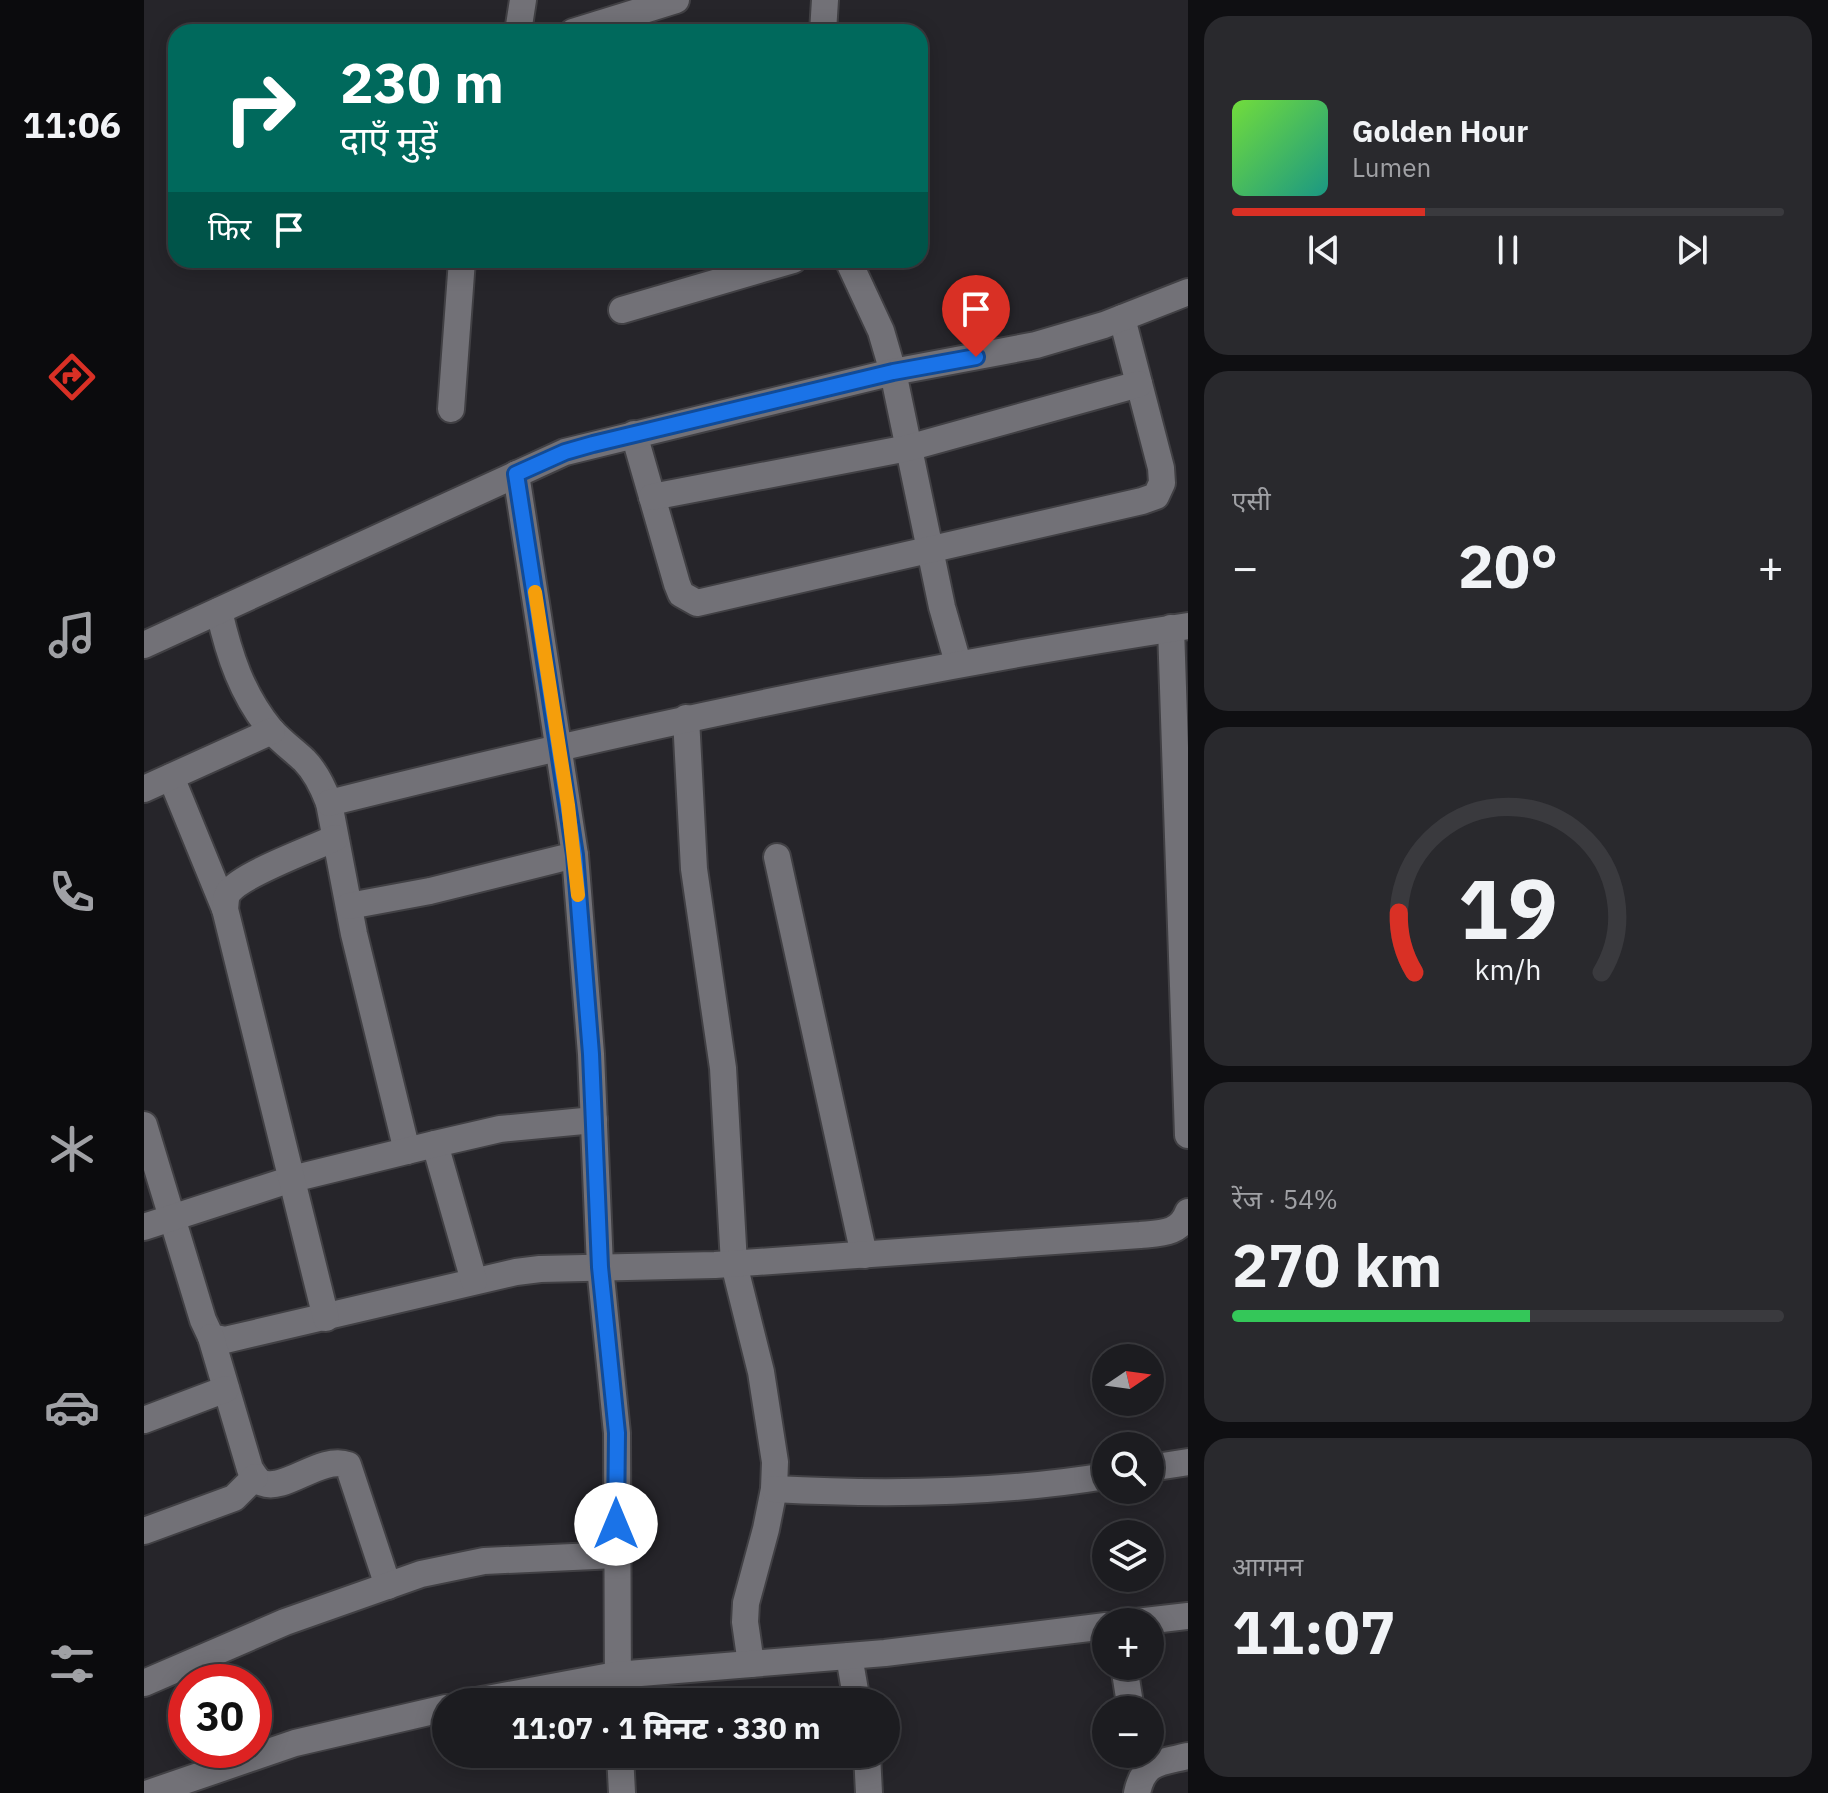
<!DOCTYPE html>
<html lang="hi">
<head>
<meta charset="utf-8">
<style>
  :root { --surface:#1c1c20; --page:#29292d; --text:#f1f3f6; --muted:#a0a1a5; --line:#3a3a3e; --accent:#d93025 }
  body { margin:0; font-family:"IBM Plex Sans","Noto Sans Devanagari",sans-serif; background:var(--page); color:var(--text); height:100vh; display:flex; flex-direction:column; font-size:30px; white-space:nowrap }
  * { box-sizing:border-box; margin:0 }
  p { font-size:26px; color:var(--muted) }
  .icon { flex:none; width:44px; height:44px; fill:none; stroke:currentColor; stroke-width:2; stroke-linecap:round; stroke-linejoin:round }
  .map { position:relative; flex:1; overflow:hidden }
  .drawer { display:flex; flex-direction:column; gap:16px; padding:16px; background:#0f0f12; width:640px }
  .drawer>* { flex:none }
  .top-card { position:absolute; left:24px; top:24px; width:760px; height:244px; border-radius:24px; box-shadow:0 4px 20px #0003,0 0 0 2px var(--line); background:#00695c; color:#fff; overflow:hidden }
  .needle { width:52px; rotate:77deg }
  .controls { position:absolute; left:948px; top:1344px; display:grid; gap:16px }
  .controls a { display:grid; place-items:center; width:72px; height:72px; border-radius:50%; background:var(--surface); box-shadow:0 4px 20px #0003,0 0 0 2px var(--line); font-size:40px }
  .speed { position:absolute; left:24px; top:1664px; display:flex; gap:16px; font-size:40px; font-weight:700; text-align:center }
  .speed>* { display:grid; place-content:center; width:104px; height:104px; border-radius:50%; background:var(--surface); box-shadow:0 4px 20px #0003,0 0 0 2px var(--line); line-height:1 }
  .speed .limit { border:12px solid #d22; background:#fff; color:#111 }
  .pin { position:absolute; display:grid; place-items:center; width:68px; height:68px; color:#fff; margin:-82px -34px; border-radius:50% 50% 50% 0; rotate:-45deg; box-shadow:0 0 8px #0007 }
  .pin .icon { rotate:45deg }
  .me { position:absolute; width:88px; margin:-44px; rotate:0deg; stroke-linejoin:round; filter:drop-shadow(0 0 6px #0008) }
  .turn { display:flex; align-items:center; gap:28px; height:168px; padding:0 40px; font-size:36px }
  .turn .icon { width:104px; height:104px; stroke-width:2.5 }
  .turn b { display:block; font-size:56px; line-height:68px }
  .then { display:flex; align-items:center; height:76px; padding:0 40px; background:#0003; gap:16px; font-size:30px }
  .big { font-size:60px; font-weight:800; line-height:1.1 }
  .drawer .widget { flex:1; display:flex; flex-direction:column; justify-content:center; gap:12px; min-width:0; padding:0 28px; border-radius:24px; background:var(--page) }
  .drawer .dial { align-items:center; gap:0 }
  .dial svg { height:208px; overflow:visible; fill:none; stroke:var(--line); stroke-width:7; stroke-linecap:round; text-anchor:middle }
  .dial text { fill:var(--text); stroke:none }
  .song { display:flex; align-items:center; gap:24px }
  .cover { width:96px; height:96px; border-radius:12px; background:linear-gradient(135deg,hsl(100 70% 55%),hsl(170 70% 35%)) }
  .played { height:8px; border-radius:4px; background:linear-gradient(90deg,var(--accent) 35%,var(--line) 35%) }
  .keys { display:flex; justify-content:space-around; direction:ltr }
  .heat { display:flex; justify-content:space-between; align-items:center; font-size:44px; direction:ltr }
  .charge { height:12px; border-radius:6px; background:linear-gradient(90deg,#34c759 54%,var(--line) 0) }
  .trip { position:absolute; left:288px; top:1688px; width:468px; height:80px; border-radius:40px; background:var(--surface); box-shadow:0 4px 20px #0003,0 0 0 2px var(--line); font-weight:800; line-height:80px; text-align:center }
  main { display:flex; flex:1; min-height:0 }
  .tab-bar { display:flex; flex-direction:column; width:144px; justify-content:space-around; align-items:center; background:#0b0b0d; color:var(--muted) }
  .tab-bar .icon { width:56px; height:56px }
  .tab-bar .on { color:var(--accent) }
  .tab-bar b { font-size:36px; color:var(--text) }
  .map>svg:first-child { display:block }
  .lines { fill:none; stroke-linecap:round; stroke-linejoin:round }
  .street-casing { stroke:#414044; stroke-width:30 }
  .street { stroke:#727177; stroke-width:26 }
  .route-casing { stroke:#114b97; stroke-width:20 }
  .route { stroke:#1a73e8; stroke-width:14 }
  .slow { stroke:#f59e0b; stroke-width:14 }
</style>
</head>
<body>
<main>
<nav class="tab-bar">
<b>11:06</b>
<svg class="icon on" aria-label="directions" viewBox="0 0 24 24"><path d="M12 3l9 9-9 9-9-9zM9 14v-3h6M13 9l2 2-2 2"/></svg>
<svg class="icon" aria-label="music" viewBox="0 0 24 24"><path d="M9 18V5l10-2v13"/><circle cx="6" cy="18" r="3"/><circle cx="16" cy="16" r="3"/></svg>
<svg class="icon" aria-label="phone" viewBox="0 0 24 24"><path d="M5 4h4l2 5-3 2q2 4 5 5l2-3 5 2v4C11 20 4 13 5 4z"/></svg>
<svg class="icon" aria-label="climate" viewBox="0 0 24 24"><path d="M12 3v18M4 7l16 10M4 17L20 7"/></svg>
<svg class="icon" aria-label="car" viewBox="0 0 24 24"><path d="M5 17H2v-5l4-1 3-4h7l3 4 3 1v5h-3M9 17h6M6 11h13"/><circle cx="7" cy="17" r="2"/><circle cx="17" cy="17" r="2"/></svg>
<svg class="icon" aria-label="filters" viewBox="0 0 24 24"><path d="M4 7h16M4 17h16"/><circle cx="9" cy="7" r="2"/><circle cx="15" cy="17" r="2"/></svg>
</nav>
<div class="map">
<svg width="1044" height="1793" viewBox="0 0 1044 1793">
  <rect width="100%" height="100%" fill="#26252a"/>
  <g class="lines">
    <g class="street-casing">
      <g id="street">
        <path d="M374,32L379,0"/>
        <path d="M429,32L532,0"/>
        <path d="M679,32L681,0"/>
        <path d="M704,260L737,331L749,372L798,607L814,663"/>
        <path d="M478,310L649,260"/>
        <path d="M307,409L318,260"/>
        <path d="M490,434L533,584L537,594L553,603L998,501L1012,496L1018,483L1017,468L978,318"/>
        <path d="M372,474L431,855L447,1054L456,1267L473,1433L474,1702"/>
        <path d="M508,497L764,448L995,384"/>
        <path d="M75,611C85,655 98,695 127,730C137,741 149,750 160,760C172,772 179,787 185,803L210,934L263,1151"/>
        <path d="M1027,628L1044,1135"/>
        <path d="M0,645L421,452L749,372L892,345L960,325L1044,292"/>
        <path d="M542,718L550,869L579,1068L590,1264L617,1372L631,1462L630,1489L622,1529L602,1603L601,1622L607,1664"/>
        <path d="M27,777L81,909"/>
        <path d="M0,789L128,731"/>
        <path d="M185,803C469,732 754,670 1044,626"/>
        <path d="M633,857L720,1255"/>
        <path d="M205,906L286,891L431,855"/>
        <path d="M0,1125L59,1320L67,1337L81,1340L372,1272L396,1269L571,1265L996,1235C1017,1233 1036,1234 1044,1212"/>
        <path d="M291,1144L330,1281"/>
        <path d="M0,1227L148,1179L291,1144L356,1129L450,1120"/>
        <path d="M182,1318L81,909C82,903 81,897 85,892C98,874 168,849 191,838"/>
        <path d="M67,1337L106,1469C109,1473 113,1481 119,1483C141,1492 177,1455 204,1465L244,1586"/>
        <path d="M0,1420L82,1389"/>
        <path d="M1006,1468L1044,1462"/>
        <path d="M630,1489C741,1495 852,1494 962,1476"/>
        <path d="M0,1531L90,1498L111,1477"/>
        <path d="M992,1622L1044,1616"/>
        <path d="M705,1656L713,1702"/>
        <path d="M980,1666L987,1710"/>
        <path d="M0,1683L141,1622L277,1574L340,1561L472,1555"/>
        <path d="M327,1702L472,1675L741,1653L962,1626"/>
        <path d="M476,1754L478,1793"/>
        <path d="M723,1754L725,1793"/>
        <path d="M5,1793L151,1743L302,1708"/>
        <path d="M993,1793C1000,1761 1015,1763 1044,1756"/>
      </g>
    </g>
    <use href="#street" class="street"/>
  </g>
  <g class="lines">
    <g class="route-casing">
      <path id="route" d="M472,1524L473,1433L456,1267L447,1054L431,855L372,474L421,452L449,444L749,372L832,357"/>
    </g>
    <use href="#route" class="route"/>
    <path class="slow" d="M391,592L424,805L434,895"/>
  </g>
</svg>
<div class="controls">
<a><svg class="needle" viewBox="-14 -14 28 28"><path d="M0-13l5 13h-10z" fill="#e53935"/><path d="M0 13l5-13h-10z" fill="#a0a1a5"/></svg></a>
<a><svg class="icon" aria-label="search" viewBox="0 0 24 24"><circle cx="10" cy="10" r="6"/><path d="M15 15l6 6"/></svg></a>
<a><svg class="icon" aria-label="layers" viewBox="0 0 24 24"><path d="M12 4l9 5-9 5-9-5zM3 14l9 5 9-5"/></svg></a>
<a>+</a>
<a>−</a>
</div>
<div class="speed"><div class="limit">30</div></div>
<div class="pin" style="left:832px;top:357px;background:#d93025"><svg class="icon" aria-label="arrive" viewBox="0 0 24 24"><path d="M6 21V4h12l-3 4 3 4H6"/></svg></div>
<svg class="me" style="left:472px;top:1524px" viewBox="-20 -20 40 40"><circle r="19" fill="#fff"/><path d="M0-13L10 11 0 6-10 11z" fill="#1a73e8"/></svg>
<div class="trip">11:07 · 1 मिनट · 330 m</div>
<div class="top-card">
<div class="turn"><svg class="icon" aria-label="right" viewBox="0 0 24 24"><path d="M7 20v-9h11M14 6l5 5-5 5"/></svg><div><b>230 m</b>दाएँ मुड़ें</div></div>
<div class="then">फिर<svg class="icon" aria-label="arrive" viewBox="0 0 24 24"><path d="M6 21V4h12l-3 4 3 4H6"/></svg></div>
</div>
</div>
<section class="drawer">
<div class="widget">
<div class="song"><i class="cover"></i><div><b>Golden Hour</b><p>Lumen</p></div></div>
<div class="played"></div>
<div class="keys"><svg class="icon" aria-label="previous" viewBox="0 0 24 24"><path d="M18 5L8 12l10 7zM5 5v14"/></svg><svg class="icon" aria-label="pause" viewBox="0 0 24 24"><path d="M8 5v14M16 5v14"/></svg><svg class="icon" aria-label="next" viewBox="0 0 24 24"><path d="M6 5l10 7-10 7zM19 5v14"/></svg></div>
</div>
<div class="widget"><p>एसी</p>
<div class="heat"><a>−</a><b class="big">20°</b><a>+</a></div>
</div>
<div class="widget dial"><svg viewBox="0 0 100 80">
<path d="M14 69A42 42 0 1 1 86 69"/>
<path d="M14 69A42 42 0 0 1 8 46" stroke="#d93025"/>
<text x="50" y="56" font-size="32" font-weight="700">19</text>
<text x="50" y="72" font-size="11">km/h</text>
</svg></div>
<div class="widget"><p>रेंज · 54%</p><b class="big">270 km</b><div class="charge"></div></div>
<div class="widget"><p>आगमन</p><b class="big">11:07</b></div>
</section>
</main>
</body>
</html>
